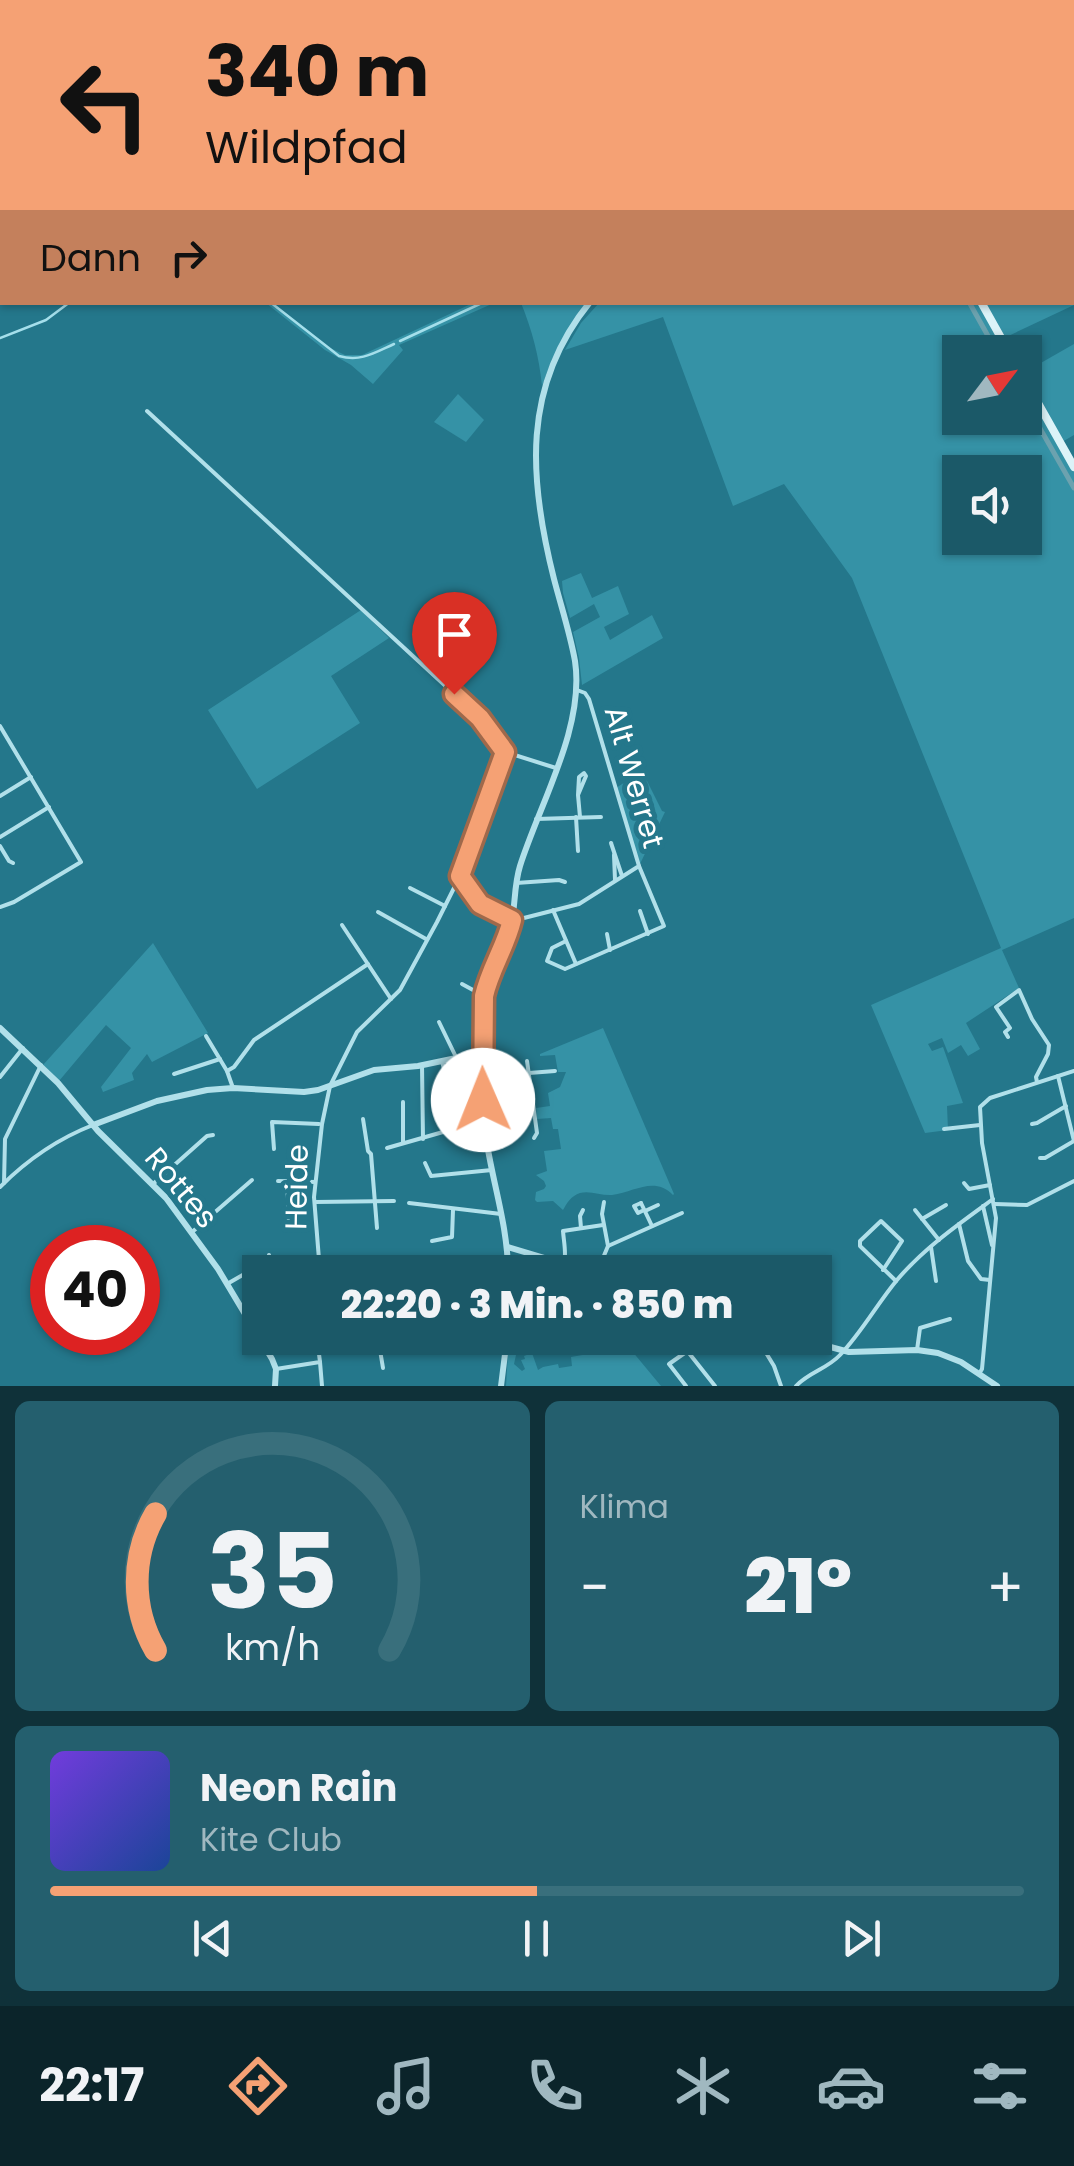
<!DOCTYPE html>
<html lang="de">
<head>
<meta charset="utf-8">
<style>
  :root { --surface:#1b5968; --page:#245f6e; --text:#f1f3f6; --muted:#a0b8c0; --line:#396f7c; --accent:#f5a174 }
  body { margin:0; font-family:Poppins,sans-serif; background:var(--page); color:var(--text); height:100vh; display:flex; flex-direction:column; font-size:38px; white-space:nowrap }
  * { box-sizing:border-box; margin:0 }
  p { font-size:32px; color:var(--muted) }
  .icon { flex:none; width:55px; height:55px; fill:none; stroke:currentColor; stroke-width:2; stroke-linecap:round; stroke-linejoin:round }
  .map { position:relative; height:1386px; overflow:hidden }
  .panel { display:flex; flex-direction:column; gap:15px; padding:15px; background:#0f3139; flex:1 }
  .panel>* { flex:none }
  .guide { position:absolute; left:0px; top:0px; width:1075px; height:305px; box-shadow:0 2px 8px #0004; background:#f5a174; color:#111; overflow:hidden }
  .needle { width:65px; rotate:58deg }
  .controls { position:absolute; left:942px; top:335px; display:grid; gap:20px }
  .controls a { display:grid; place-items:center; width:100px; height:100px; border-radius:0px; background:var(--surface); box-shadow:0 2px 8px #0004; font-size:50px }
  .speed { position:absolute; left:30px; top:1225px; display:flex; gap:20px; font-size:50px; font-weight:700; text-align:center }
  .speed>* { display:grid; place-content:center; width:130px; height:130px; border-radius:50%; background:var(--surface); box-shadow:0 2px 8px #0004; line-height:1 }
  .speed .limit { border:15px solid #d22; background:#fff; color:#111 }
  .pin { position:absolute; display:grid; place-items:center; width:85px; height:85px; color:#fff; margin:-102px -42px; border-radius:50% 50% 50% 0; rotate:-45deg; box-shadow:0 0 10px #0007 }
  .pin .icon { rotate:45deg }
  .me { position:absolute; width:110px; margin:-55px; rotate:359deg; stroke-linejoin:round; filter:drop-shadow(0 0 8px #0008) }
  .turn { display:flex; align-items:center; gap:35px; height:210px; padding:0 40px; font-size:45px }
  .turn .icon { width:130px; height:130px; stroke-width:2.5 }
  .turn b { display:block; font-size:70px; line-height:85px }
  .then { display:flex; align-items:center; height:95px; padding:0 40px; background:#0003; gap:20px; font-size:38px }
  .big { font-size:75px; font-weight:800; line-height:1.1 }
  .panel .tile { flex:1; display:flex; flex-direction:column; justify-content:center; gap:15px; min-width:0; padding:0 35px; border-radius:15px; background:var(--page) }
  .panel .dial { align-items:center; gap:0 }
  .dial svg { height:260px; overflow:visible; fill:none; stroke:var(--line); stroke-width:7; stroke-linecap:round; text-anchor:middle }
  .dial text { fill:var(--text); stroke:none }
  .song { display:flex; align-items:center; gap:30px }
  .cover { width:120px; height:120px; border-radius:15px; background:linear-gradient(135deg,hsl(260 70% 55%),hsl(220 70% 35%)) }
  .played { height:10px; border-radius:5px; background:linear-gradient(90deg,var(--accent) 50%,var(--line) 50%) }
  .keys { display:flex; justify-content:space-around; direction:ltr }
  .heat { display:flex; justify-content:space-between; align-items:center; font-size:55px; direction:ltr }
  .panel .tiles { flex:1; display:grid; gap:15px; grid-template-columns:1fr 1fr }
  .tile:last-child { grid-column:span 2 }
  .trip { position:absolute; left:242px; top:1255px; width:590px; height:100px; border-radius:0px; background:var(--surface); box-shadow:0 2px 8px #0004; font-weight:800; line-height:100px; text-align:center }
  .menu { display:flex; height:160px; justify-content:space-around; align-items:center; background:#0b242a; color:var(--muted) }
  .menu .icon { width:70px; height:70px }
  .menu .on { color:var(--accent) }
  .menu b { font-size:45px; color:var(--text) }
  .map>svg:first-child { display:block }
  .green { fill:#3592a6; fill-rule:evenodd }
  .water { fill:#6ca2af; stroke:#a5dfeb; stroke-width:2.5 }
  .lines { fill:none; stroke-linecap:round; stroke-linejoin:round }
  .stream { stroke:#a5dfeb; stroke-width:2.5 }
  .canal { stroke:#6ca2af; stroke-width:5 }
  .minor { stroke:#b1e0ea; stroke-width:4 }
  .tertiary { stroke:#b1e0ea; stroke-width:6 }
  .secondary { stroke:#dcf3f8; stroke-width:8 }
  .route-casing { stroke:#9f694b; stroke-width:25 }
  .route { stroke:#f5a174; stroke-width:18 }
  .labels { text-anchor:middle; stroke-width:10; stroke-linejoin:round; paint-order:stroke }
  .street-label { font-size:30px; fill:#fff; stroke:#24778b }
</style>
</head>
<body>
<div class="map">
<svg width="1074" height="1386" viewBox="0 0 1074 1386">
  <rect width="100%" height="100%" fill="#24778b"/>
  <g class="green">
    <path d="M1073,274L1074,305L1004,338L983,303L1072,302Z"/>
    <path d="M266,303H273L328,347L345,355H362L473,303H494L399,345L403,350L373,384L351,365L325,350Z"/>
    <path d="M521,303H588L552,359L542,386C539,356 532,330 521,303Z"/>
    <path d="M599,303H978L1007,352H960V418H1025L1026,389L1074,471V918L1002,950L1019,988L966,1023L980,1049L968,1056L961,1045L948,1053L942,1038L928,1044L932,1051L943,1047L963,1103L947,1106L948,1130L925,1133L871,1005L1001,948L852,578L784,484L733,506L663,317L565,350L581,323ZM960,472H1025V538H960Z"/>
    <path d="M1074,344V435L1062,442L1025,376V372Z"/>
    <path d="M458,394L484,420L466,442L434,422Z"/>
    <path d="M581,573L592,598L618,586L629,614L604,627L610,640L652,615L663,638L582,685L579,658L573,632L600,617L594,604L570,618L563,593L562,581Z"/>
    <path d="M361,610L389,638L331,676L360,723L257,789L208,710Z"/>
    <path d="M642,771L662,811L665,812L639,866L616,788Z"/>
    <path d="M153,943L208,1033L152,1062L147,1054L132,1073L134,1080L103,1092L101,1087L131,1048L106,1025L59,1081L43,1065Z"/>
    <path d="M603,1028L674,1194L673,1195C654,1176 635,1192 612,1195C602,1196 590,1190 580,1193C571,1196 567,1203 563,1210L553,1201L537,1202L535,1200L536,1192L544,1189L546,1186L544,1181L536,1175L547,1171L544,1151L561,1149L558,1129H553L551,1118L537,1119L536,1108L550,1106L548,1093L560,1087L566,1072H558L555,1055L540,1056V1054Z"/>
    <path d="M509,1338H515L518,1346L514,1364L522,1371L525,1369L521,1360L525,1359L524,1356L532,1353L538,1370L543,1367L558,1364L559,1368L572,1366L571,1357L588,1354L584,1346L597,1338H607L614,1350L624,1344L627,1345L661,1386H506Z"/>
  </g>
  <path class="water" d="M354,0H771L772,2H356Z"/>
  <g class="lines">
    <g class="stream">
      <path d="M1072,113H1074"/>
      <path d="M270,302L339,356C361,362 374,353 394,344"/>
      <path d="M0,338L46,320L70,302"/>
      <path d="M400,341L484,302"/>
    </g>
    <g class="canal">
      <path d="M798,0L800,2"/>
      <path d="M969,302L997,352"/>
      <path d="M1025,402L1074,488"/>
    </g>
    <g class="minor">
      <path d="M147,411L478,716L505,752L556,768"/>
      <path d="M0,726L81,862L14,902L0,907"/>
      <path d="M578,795L579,777L584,773L586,776L578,795L580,817"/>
      <path d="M0,796L31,777"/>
      <path d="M576,817L578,851"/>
      <path d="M536,819L601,817"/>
      <path d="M0,837L49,807"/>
      <path d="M611,843L622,876"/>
      <path d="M0,846L9,861L13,863"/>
      <path d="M614,855L615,880"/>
      <path d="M460,876L480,904L516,920L579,904L639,866L589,699L585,693L577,690"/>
      <path d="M516,883L559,880L565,882"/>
      <path d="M410,888L445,906"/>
      <path d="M553,910L576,964"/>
      <path d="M640,911L648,934"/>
      <path d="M378,912L426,939"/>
      <path d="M342,925L391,999"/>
      <path d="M607,934L610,950"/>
      <path d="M566,941L552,948L547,961L565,969L664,926L639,866"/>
      <path d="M462,984L484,996"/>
      <path d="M439,1022L456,1057"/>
      <path d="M206,1036L227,1071L233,1088"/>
      <path d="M1008,1037L1005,1032L1010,1028L996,1007L1019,990L1032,1019L1049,1045L1048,1054L1036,1077L1037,1082"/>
      <path d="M527,1061L537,1133L534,1138"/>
      <path d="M422,1065L423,1139"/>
      <path d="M227,1071L234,1067L254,1040L368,964"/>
      <path d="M529,1073L555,1071"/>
      <path d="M174,1074L220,1059"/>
      <path d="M1058,1076L1074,1141"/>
      <path d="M0,1077L23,1048"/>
      <path d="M437,1095H448"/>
      <path d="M363,1119L368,1151L371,1154L377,1228"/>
      <path d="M485,1120L534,1114"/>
      <path d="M1032,1124L1037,1123L1066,1106"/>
      <path d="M944,1129L980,1125"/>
      <path d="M403,1143V1102"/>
      <path d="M387,1148L450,1130L447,1082L442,1061"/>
      <path d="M274,1149L272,1122L319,1124"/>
      <path d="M1040,1158H1045L1074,1141"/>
      <path d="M425,1163L431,1176L492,1170"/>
      <path d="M278,1181L315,1182"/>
      <path d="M287,1181L289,1222"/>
      <path d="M4,1183L5,1139L41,1065"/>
      <path d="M964,1183L969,1189L990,1185"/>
      <path d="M153,1184L207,1136L213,1135"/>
      <path d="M0,1187C28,1159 57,1139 93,1125"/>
      <path d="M315,1202L394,1201"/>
      <path d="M604,1202L602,1214L608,1246"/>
      <path d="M409,1203L501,1214"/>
      <path d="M641,1203L652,1226"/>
      <path d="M641,1203L634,1206L638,1213L642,1211"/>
      <path d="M995,1204L1027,1205L1074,1181"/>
      <path d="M983,1206L992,1245"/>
      <path d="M915,1210L939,1240"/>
      <path d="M645,1211L658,1205"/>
      <path d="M922,1219L946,1205"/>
      <path d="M959,1224L968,1261L981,1279L990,1280"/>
      <path d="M581,1228L580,1216L583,1210"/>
      <path d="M191,1233L252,1180"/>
      <path d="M432,1241L452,1237L453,1210"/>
      <path d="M931,1247L936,1281"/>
      <path d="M603,1258L608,1246L682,1213"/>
      <path d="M437,1261L438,1272"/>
      <path d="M883,1270L902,1241L881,1221L860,1241V1246L896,1281"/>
      <path d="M320,1272L314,1197L322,1124L330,1086L357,1032L400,990L437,922L460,876L505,752"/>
      <path d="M369,1272L399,1270V1272"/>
      <path d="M466,1272V1264"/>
      <path d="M558,1272C569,1262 564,1245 563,1231L603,1225"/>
      <path d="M227,1284L267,1261L269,1255"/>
      <path d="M248,1319L260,1312"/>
      <path d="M378,1338L383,1368"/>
      <path d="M677,1338L715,1386"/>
      <path d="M757,1338L774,1366L781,1386"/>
      <path d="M317,1344L365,1338"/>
      <path d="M917,1350L920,1328L950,1319"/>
      <path d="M320,1362L322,1386"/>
      <path d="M276,1369L320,1362L317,1338"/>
      <path d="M979,1374L982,1369L996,1218L982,1143L980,1107L990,1098L1074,1071"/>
      <path d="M686,1386L669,1364L706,1338"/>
      <path d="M796,1386C809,1372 827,1369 840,1355C862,1332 877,1304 897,1280C924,1248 960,1223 993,1199"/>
    </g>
    <g class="tertiary">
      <path d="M0,1028L58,1083L98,1131L166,1198L218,1269L272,1359L276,1369L275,1386"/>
      <path d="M93,1125L157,1101L207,1090L233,1088L304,1092L318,1090L374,1070L418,1066L466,1056L482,1055"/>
      <path d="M508,1247L558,1262L603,1258L616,1259L640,1272"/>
      <path d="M508,1272C508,1229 494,1187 487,1144C481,1097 479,1046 484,998C486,975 502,956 509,934C516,912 513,888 520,866C540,803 585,727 575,661C570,633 561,606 554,579C529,480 521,387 590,302"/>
      <path d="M797,1338L849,1352L917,1350L938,1353L961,1362L997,1386"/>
      <path d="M501,1386L507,1338"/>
    </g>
    <g class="secondary">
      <path d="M810,0L811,2"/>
      <path d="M981,302L1009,352"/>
      <path d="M1025,380L1074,467"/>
    </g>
  </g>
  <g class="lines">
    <g class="route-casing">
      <path id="route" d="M454,694L480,718L505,752L460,876L480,904L512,920C506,946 490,969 484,996L483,1100"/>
    </g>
    <use href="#route" class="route"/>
  </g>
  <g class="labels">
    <g class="street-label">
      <text transform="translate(634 777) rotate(74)" y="10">Alt Werret</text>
      <text transform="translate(297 1187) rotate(-89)" y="10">Heide</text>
      <text transform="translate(181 1188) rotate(50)" y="10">Rottes</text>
    </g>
  </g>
</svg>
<div class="controls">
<a><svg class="needle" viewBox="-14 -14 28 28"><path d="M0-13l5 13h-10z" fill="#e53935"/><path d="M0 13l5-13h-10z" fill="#a0b8c0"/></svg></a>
<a><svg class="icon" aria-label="sound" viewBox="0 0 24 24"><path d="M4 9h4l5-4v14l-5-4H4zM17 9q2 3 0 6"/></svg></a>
</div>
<div class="speed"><div class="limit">40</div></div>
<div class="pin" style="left:454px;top:694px;background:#d93025"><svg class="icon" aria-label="arrive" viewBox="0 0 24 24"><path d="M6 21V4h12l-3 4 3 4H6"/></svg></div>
<svg class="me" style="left:483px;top:1100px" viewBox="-20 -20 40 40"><circle r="19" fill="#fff"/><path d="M0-13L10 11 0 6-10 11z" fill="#f5a174"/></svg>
<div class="trip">22:20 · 3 Min. · 850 m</div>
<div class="guide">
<div class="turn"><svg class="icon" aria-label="left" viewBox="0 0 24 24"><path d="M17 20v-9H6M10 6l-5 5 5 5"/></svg><div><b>340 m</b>Wildpfad</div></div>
<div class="then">Dann<svg class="icon" aria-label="right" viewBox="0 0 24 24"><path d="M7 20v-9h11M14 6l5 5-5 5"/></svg></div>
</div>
</div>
<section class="panel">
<div class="tiles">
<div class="tile dial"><svg viewBox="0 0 100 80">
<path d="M14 69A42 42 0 1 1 86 69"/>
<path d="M14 69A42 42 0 0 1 14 27" stroke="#f5a174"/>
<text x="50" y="56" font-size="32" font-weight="700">35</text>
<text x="50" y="72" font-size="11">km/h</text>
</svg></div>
<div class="tile"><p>Klima</p>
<div class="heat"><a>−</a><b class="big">21°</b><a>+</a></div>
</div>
<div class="tile">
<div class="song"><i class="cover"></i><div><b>Neon Rain</b><p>Kite Club</p></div></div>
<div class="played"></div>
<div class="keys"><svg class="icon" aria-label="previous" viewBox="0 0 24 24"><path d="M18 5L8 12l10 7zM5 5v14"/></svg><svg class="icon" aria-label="pause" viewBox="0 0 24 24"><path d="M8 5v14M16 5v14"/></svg><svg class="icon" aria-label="next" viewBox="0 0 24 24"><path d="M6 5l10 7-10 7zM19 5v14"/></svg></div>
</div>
</div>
</section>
<nav class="menu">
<b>22:17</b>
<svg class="icon on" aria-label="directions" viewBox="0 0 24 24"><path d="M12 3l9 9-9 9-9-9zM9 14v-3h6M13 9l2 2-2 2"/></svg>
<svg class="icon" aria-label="music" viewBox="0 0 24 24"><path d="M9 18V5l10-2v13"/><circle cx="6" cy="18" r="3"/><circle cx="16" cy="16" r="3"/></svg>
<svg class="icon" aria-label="phone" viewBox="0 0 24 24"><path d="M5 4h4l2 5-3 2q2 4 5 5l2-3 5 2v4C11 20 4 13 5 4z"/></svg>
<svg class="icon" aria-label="climate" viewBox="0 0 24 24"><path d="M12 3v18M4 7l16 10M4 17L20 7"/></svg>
<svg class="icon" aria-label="car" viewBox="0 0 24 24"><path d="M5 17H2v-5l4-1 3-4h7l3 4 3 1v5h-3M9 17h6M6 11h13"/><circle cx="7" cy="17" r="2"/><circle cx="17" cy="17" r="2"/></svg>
<svg class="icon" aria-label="filters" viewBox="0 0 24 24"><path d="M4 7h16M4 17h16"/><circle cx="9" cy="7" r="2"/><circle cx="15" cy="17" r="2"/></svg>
</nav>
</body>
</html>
